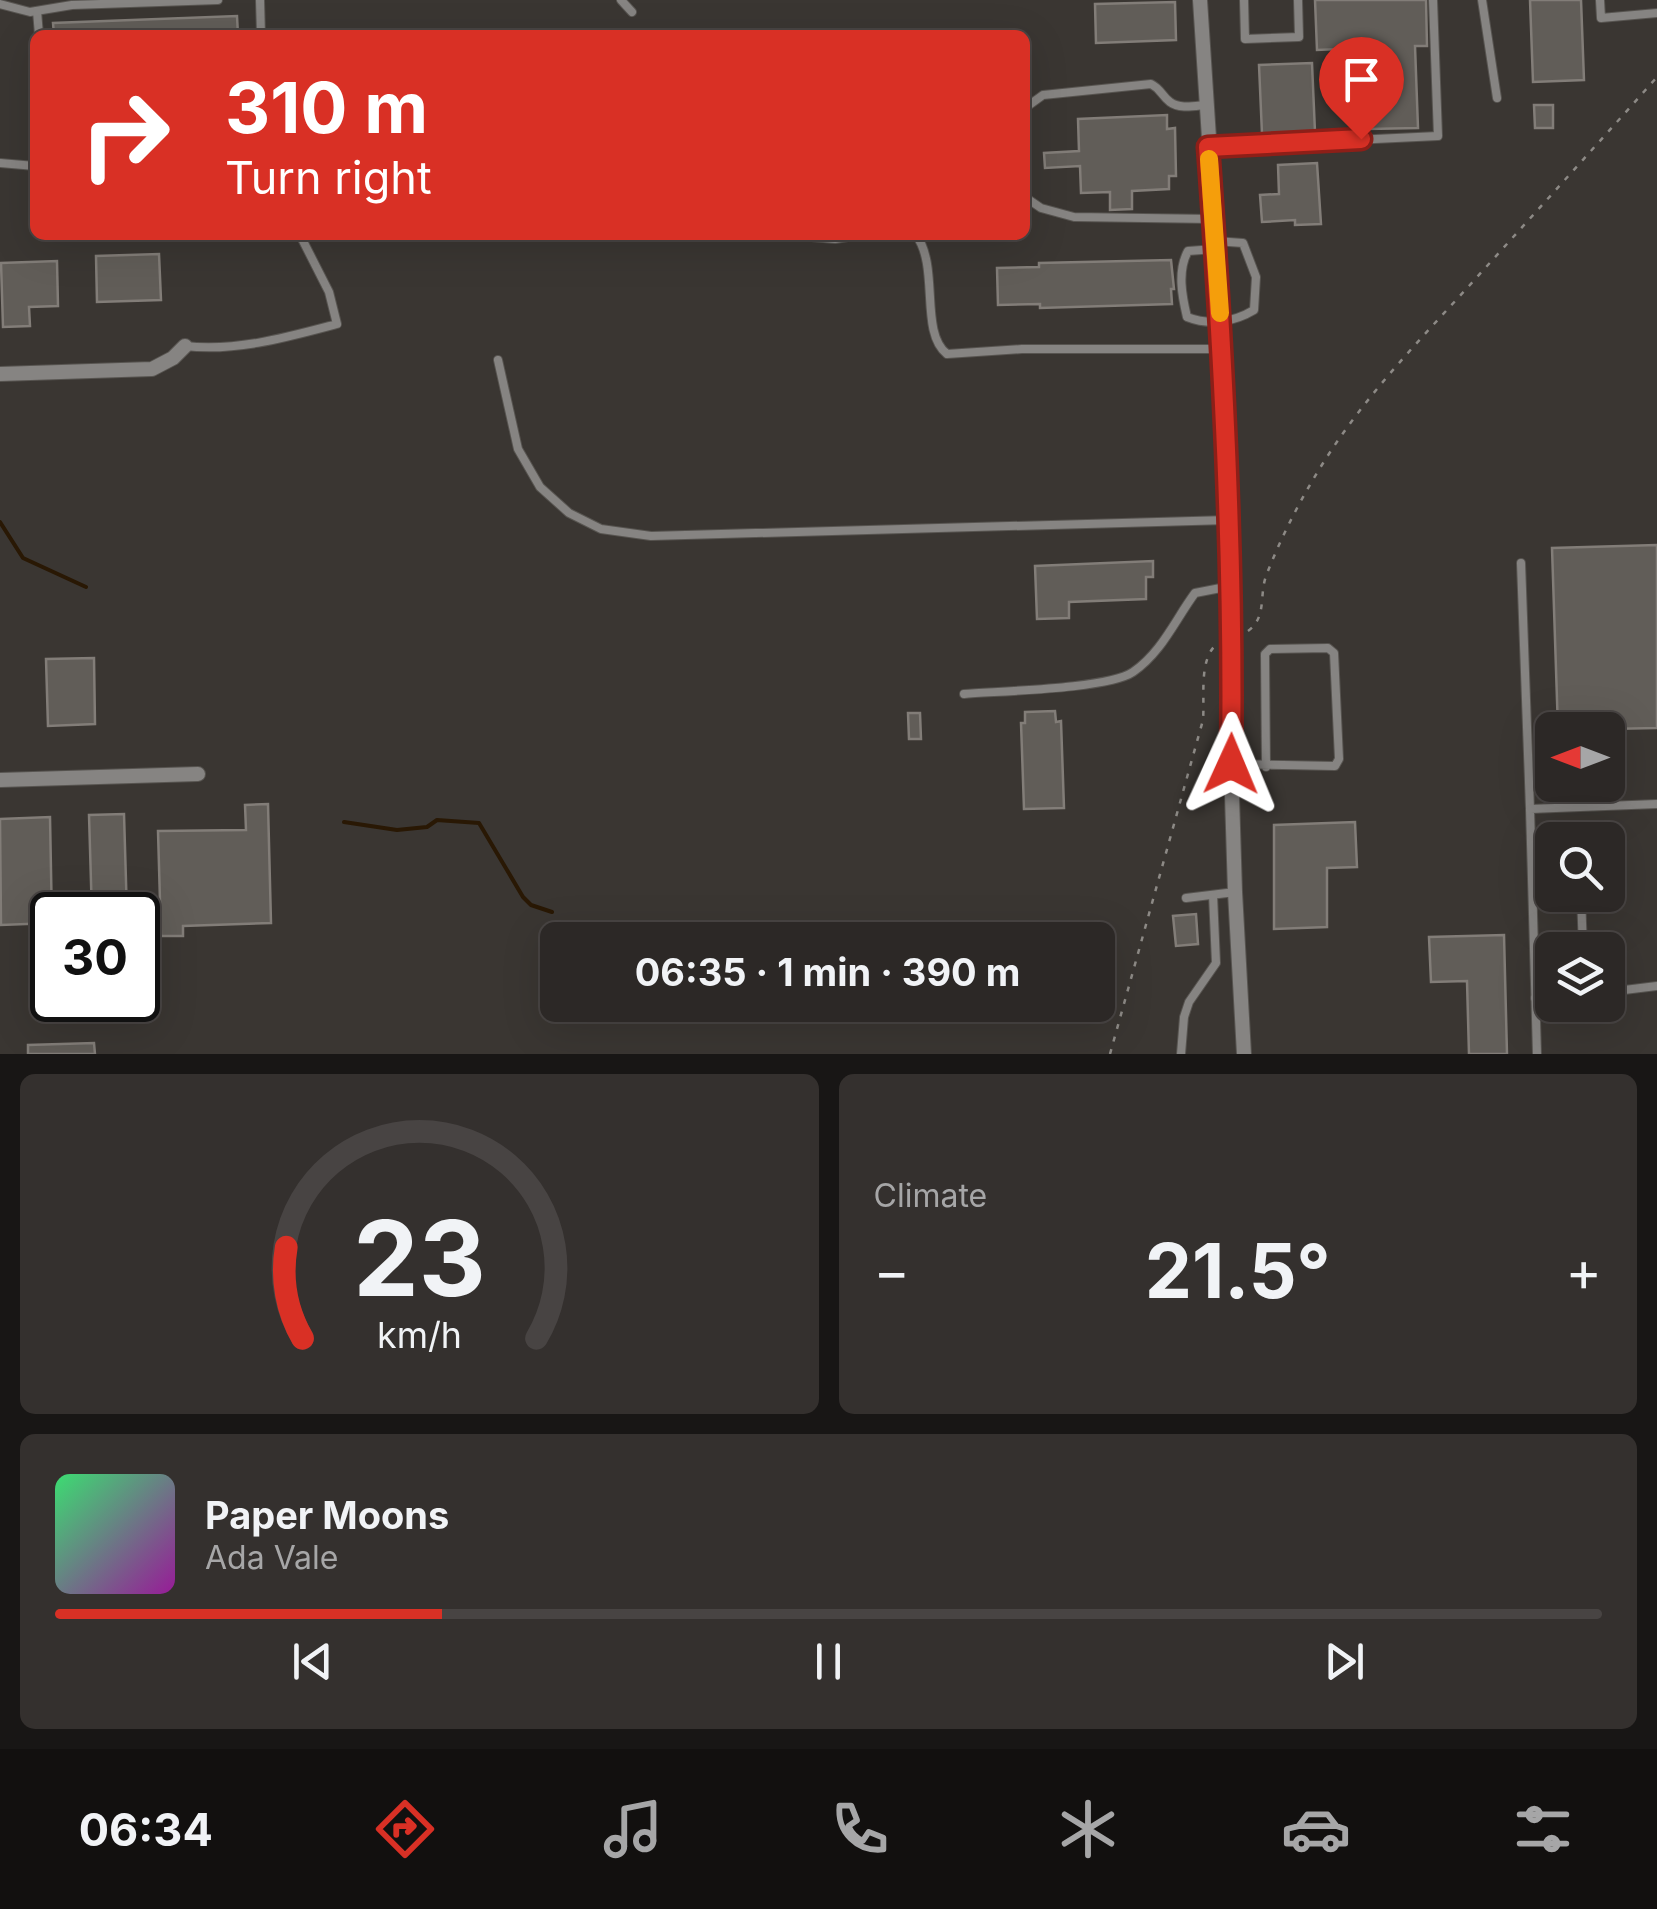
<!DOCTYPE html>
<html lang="en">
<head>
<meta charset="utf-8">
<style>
  :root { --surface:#2c2826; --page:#34302e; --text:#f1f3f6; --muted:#a6a6a7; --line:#484443; --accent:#d93025 }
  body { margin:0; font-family:Inter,sans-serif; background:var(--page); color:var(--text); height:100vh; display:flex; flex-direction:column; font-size:38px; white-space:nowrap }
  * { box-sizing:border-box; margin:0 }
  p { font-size:32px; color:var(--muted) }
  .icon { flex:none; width:55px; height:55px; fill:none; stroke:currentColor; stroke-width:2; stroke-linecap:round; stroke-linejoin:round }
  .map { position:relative; height:1054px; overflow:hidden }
  .side { display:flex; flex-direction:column; gap:20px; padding:20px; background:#181615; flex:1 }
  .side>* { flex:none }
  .hud { position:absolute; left:30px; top:30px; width:1000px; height:210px; border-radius:15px; box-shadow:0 10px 40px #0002,0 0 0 2px var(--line); background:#d93025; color:#fff; overflow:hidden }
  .needle { width:65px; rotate:270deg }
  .buttons { position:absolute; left:1535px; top:712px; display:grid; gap:20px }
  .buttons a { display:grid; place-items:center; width:90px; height:90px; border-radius:15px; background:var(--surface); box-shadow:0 10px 40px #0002,0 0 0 2px var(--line); font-size:50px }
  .speed { position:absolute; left:30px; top:892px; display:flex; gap:20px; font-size:50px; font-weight:700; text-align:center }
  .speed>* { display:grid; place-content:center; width:130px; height:130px; border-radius:50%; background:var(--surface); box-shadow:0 10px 40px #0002,0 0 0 2px var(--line); line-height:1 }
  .speed .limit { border:5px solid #111; border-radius:15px; background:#fff; color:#111 }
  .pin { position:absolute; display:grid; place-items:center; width:85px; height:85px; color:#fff; margin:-102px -42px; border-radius:50% 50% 50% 0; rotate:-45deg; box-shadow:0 0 10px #0007 }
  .pin .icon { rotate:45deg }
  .me { position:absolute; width:110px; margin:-55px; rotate:1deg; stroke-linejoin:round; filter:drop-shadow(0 0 8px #0008) }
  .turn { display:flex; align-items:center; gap:35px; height:210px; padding:0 30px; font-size:45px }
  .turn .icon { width:130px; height:130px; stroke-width:2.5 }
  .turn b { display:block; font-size:70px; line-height:85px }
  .big { font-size:75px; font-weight:700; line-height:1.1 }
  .side .card { flex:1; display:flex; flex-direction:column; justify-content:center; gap:15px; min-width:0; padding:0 35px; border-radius:15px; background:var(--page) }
  .side .dial { align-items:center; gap:0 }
  .dial svg { height:260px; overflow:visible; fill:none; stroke:var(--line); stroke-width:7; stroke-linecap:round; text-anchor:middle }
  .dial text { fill:var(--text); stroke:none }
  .song { display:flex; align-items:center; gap:30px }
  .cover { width:120px; height:120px; border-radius:15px; background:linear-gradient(135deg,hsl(140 70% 55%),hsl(300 70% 35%)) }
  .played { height:10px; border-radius:5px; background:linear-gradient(90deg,var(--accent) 25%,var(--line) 25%) }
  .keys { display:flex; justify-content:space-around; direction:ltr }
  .heat { display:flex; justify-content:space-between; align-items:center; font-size:55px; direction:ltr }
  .side .tiles { flex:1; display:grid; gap:20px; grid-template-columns:1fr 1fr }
  .card:last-child { grid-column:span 2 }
  .trip { position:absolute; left:540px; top:922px; width:575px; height:100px; border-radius:15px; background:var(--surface); box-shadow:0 10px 40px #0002,0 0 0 2px var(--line); font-weight:700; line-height:100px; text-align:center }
  .tab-bar { display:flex; height:160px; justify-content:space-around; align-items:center; background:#12100f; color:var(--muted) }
  .tab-bar .icon { width:70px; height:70px }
  .tab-bar .active { color:var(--accent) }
  .tab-bar b { font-size:45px; color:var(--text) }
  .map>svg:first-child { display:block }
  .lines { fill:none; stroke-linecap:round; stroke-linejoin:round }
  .stream { stroke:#291804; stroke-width:4 }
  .building { fill:#615d58; stroke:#827d78; stroke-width:2.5 }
  .service-casing { stroke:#575450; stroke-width:10 }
  .minor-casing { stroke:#575450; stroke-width:16 }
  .path { stroke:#8d8a86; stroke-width:2.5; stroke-dasharray:5 8; stroke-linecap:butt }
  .service { stroke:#868482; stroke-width:8 }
  .minor { stroke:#868482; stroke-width:14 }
  .route-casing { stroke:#8d1f18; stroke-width:25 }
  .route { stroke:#d93025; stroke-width:18 }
  .slow { stroke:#f59e0b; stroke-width:18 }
</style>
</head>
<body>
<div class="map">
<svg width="1657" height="1054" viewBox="0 0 1657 1054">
  <rect width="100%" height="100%" fill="#3a3632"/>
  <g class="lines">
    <g class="stream">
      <path d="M0,522L23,558L86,587"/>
      <path d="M344,822L397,830L427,827L437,820L479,823L523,897L531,905L552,912"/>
    </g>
  </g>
  <g class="building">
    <path d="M1315,0H1426L1427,46H1415L1418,128L1368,129L1365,48L1317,50Z"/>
    <path d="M1530,0H1581L1584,80L1533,82Z"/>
    <path d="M1175,2L1176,40L1096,43L1095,4Z"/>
    <path d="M237,16L238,35H54L53,23Z"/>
    <path d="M1312,63L1315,132L1262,134L1259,65Z"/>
    <path d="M1534,105H1553V128H1535Z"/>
    <path d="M1167,115V129L1175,128L1176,176H1169V189L1132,191V209L1110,210V192L1081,193L1080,166L1045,168L1044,153L1079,151L1078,119Z"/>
    <path d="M1317,163L1321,224L1295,225V220L1262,222L1260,195L1279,194L1278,165Z"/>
    <path d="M159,254L161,300L97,302L96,256Z"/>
    <path d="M1171,260L1174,289H1171L1172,304L1040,308V304L998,305L997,268L1039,267V263Z"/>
    <path d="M57,261L58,306L29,307L30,326L3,327L1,263Z"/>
    <path d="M1657,545V728L1558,730L1552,548Z"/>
    <path d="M1153,561V577H1146V599L1069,602V618L1037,619L1035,566Z"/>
    <path d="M94,658L95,724L48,726L46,659Z"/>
    <path d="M1055,711L1056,722L1061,721L1064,808L1024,809L1021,723H1025V712Z"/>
    <path d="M908,713H920L921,739H909Z"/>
    <path d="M268,804L271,923L183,926V936H161L158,831L246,830L245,805Z"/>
    <path d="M124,814L127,915H92L89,815Z"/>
    <path d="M50,817L52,923L1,925L0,819Z"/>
    <path d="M1355,822L1357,867L1327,868V927L1274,929V825Z"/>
    <path d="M1196,914L1198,944L1176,946L1173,916Z"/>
    <path d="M1504,935L1507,1054H1469L1467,981L1431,982L1429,937Z"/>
    <path d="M94,1043L95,1054H28V1045Z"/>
  </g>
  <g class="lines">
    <g class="service-casing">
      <g id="service">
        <path d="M260,0L261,35"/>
        <path d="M621,0L632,12"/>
        <path d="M1244,0L1245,39L1299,37L1298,0"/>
        <path d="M1482,0L1497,98"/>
        <path d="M1600,0L1601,18L1657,13"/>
        <path d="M0,4L30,12L72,5L218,0"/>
        <path d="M37,11L39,35"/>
        <path d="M1025,108L1043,95L1151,84C1161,89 1161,95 1170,102C1179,109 1194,106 1205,105"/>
        <path d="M1208,147L1438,136L1433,0"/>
        <path d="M0,163L35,166"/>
        <path d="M1025,197L1041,208L1074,217L1213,219"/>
        <path d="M788,235L835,239L860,235"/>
        <path d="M916,235C940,267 919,332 947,354L1022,349H1222"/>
        <path d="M1215,241L1243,243L1256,277L1254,310C1234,322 1210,326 1187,317C1182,296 1177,271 1188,251L1215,249"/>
        <path d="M185,346C236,352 288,337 337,324L329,292L300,235"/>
        <path d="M498,360L518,449L540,487L569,513L601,529L651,536L1228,520"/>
        <path d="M1521,563L1530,809"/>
        <path d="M964,694C999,691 1108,689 1133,672C1162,652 1175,620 1195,593L1231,586"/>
        <path d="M1231,764L1335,766L1339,759L1334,653L1328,648L1270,649L1265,654L1266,767"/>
        <path d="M1576,785L1577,807"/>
        <path d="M1581,895L1583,950"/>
        <path d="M1186,898L1235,892"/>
        <path d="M1608,992L1657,986"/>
        <path d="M1535,998L1552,997"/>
        <path d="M1181,1054L1184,1017L1189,1002L1216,963L1213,895"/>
        <path d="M1537,1054L1530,809L1657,804"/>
      </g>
    </g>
    <g class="minor-casing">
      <g id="minor">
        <path d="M1200,0L1221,322L1233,637L1231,764L1235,892L1244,1054"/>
        <path d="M0,374L152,369L173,358L185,346"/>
        <path d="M0,780L198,774"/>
      </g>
    </g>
    <g class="path">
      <path d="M1248,631C1267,617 1259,596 1266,576C1285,527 1311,479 1341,436C1379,382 1425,334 1469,286C1532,216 1595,147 1657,77"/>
      <path d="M1110,1054L1203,720C1205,697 1198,658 1218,643"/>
    </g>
    <use href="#service" class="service"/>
    <use href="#minor" class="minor"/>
  </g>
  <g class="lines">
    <g class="route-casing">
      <path id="route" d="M1231,764C1234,558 1223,352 1208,147L1361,139"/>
    </g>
    <use href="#route" class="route"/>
    <path class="slow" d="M1209,159L1220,313"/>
  </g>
</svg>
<div class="buttons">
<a><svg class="needle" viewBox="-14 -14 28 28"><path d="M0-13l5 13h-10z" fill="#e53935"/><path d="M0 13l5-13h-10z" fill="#a6a6a7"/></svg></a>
<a><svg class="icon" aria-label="search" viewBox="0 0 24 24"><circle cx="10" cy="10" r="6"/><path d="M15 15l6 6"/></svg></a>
<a><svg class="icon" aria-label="layers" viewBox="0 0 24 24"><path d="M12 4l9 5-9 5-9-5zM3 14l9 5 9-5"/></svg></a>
</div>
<div class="speed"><div class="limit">30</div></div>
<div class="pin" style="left:1361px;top:139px;background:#d93025"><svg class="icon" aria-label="arrive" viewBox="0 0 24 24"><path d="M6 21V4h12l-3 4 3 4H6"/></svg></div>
<svg class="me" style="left:1231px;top:764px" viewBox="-20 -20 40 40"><path d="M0-17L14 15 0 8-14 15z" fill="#d93025" stroke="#fff" stroke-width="4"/></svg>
<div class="trip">06:35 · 1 min · 390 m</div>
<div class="hud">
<div class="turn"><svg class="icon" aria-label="right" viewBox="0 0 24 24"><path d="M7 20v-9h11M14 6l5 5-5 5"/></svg><div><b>310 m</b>Turn right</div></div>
</div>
</div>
<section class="side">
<div class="tiles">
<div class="card dial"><svg viewBox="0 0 100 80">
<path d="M14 69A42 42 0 1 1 86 69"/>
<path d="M14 69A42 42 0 0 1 9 41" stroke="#d93025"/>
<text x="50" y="56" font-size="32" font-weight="700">23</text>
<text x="50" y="72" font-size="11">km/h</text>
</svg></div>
<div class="card"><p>Climate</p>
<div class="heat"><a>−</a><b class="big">21.5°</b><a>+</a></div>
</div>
<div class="card">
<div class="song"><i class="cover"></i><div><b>Paper Moons</b><p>Ada Vale</p></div></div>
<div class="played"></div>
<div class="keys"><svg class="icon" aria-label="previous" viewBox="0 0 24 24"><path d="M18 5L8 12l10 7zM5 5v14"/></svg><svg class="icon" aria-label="pause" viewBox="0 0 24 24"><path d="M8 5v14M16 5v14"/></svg><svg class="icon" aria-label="next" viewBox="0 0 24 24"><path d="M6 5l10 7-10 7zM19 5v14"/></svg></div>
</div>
</div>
</section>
<nav class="tab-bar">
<b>06:34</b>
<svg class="icon active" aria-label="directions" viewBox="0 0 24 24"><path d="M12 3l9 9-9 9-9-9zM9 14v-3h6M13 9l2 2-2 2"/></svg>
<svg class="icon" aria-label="music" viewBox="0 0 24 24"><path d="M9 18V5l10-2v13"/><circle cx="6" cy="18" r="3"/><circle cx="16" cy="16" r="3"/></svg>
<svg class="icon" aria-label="phone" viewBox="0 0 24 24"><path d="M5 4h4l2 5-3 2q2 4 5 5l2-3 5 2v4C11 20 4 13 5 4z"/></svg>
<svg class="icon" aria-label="climate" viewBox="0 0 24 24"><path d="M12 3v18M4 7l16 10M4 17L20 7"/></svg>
<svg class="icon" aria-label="car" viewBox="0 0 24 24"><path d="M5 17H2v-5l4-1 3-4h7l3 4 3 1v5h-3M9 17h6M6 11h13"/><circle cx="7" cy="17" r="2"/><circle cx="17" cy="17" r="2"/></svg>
<svg class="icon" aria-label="filters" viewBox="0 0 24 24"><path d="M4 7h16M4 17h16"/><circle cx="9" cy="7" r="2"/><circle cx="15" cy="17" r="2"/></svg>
</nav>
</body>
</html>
